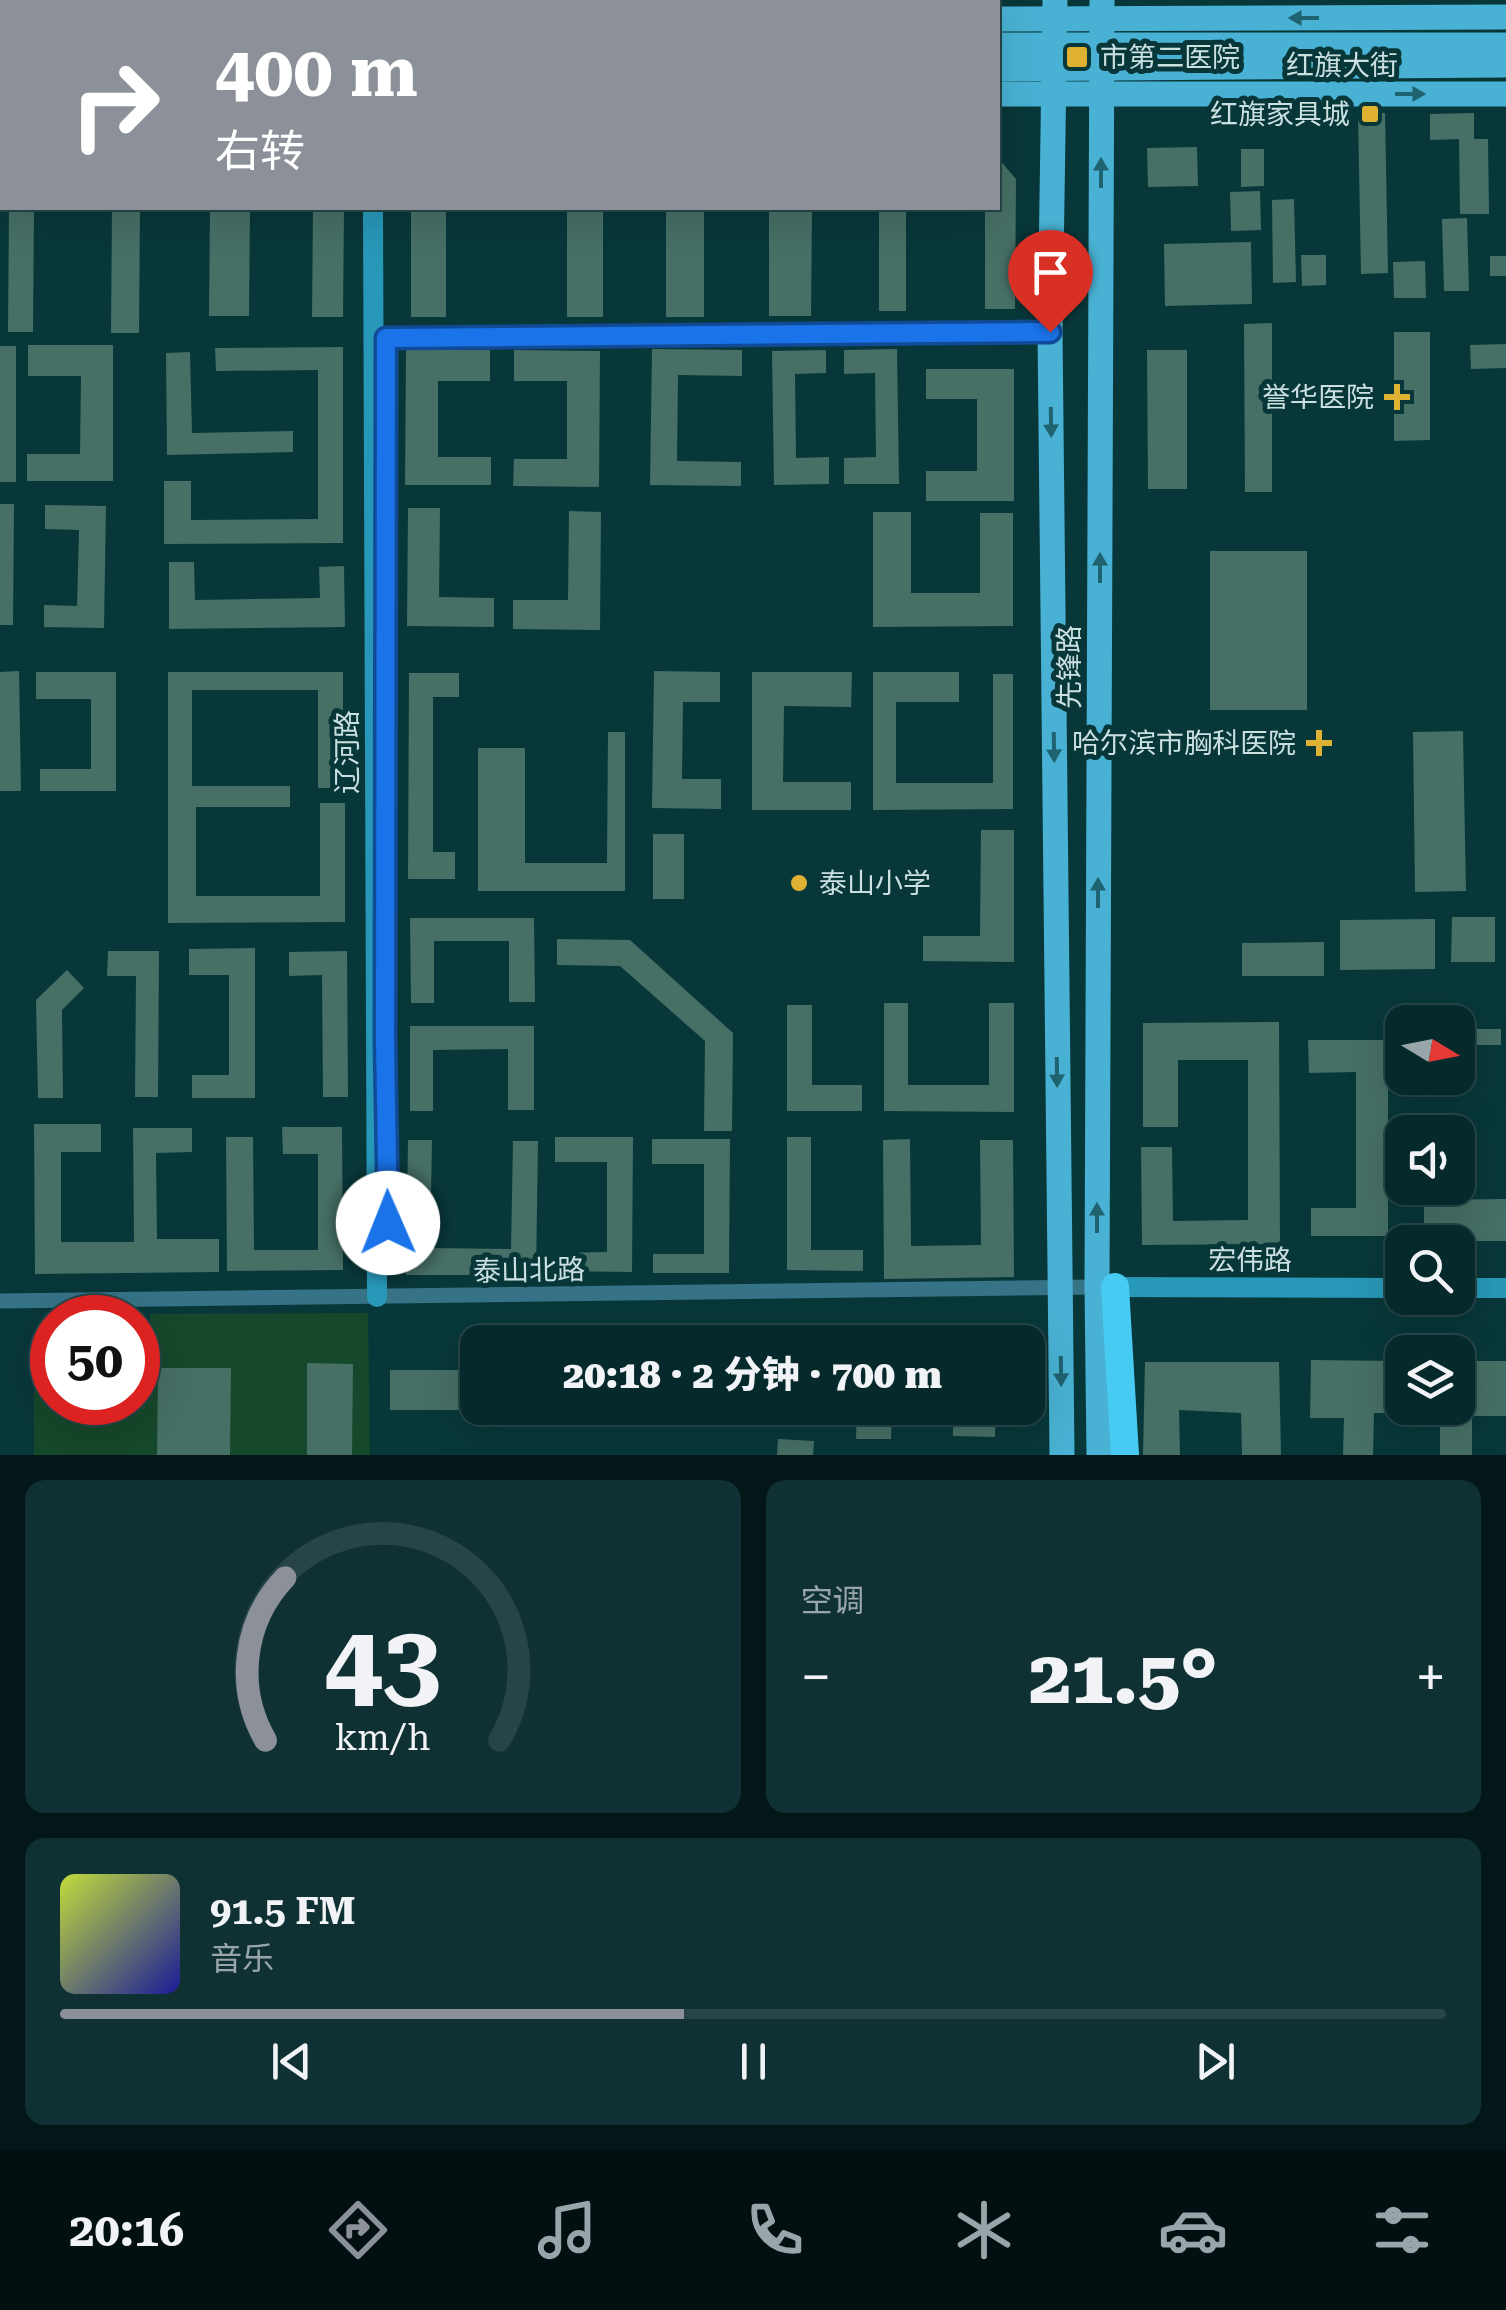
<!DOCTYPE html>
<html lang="zh">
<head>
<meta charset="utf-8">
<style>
  :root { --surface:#06292c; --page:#0f3134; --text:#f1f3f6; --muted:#98a6a9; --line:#274548; --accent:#8c9099 }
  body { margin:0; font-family:"Roboto Serif","Noto Sans SC",serif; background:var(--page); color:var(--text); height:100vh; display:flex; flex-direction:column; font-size:38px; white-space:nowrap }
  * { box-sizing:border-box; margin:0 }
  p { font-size:32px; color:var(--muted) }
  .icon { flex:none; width:55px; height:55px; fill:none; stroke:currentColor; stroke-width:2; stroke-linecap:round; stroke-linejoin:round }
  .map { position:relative; height:1455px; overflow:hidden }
  .side { display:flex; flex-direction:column; gap:25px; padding:25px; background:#031718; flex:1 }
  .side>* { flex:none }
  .top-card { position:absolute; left:0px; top:0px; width:1000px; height:210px; box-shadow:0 10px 40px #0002,0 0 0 2px var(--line); background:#8c9099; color:#fff; overflow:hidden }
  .needle { width:65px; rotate:100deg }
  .buttons { position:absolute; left:1385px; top:1005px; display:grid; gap:20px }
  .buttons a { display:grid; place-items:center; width:90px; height:90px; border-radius:20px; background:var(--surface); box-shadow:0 10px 40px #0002,0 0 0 2px var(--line); font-size:50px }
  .speed { position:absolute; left:30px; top:1295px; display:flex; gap:20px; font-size:50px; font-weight:700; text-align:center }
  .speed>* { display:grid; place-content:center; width:130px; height:130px; border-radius:50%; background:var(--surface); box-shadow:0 10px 40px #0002,0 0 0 2px var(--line); line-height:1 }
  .speed .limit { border:15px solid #d22; background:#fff; color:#111 }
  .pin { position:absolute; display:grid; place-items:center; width:85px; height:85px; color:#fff; margin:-102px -42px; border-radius:50% 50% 50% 0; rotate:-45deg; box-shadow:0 0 10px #0007 }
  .pin .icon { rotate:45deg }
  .me { position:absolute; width:110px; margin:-55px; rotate:359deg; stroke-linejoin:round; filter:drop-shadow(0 0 8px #0008) }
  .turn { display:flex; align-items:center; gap:35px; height:210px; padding:0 50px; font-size:45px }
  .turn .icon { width:130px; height:130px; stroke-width:2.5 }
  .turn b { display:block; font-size:70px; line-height:85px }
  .big { font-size:75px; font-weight:800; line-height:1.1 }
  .side .card { flex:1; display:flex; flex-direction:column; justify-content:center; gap:15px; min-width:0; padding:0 35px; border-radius:20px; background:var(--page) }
  .side .dial { align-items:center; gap:0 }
  .dial svg { height:260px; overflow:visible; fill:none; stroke:var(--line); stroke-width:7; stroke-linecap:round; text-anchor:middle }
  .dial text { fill:var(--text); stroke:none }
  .song { display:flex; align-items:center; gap:30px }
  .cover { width:120px; height:120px; border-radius:15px; background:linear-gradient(135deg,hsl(70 70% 55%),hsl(240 70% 35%)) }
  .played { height:10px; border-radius:5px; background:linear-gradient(90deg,var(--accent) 45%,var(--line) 45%) }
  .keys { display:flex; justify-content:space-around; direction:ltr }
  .heat { display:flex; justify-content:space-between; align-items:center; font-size:55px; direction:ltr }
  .side .tiles { flex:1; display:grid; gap:25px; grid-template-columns:1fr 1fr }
  .card:last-child { grid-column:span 2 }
  .trip { position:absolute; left:460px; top:1325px; width:585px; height:100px; border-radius:20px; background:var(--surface); box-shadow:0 10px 40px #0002,0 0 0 2px var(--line); font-weight:800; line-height:100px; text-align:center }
  .dock { display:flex; height:160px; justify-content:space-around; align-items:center; background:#021012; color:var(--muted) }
  .dock .icon { width:70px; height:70px }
  .dock .current { color:var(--accent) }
  .dock b { font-size:45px; color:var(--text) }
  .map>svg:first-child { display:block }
  .green { fill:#16482b }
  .building { fill:#466f65 }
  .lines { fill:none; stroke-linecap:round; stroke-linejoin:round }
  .street { stroke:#367387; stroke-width:15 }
  .secondary { stroke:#2898b8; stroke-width:20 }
  .primary { stroke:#49b1d3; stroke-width:25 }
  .highway { stroke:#47cbf3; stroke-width:28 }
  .oneway { fill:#1f6270 }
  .route-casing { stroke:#114b97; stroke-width:25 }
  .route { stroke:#1a73e8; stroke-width:18 }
  .poi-dot { fill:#dfb133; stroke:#08373a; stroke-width:4 }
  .labels { text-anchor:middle; stroke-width:10; stroke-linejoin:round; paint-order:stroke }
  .poi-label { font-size:28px; fill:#c9dfe0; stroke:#08373a; text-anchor:end }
  .street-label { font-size:28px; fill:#c9dfe0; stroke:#08373a }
</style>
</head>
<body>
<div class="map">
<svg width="1506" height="1455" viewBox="0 0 1506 1455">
  <rect width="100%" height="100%" fill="#08373a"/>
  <path class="green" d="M368,1313L370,1455H34V1371L52,1370V1402H138V1366H142V1361L150,1360V1314Z"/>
  <g class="building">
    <path d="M1358,113H1385L1388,273L1361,274Z"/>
    <path d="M1474,113V139H1488L1489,214H1460L1459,139L1430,140V114Z"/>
    <path d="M1197,147L1198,186L1148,187L1147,148Z"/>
    <path d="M1241,149H1264V186L1241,187Z"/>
    <path d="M998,158L1016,179L1015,309H985V208H998Z"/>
    <path d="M1260,191L1261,230L1231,231L1230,192Z"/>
    <path d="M1294,199L1296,282L1273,283L1272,200Z"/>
    <path d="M9,208H34L33,332H8Z"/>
    <path d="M112,208H140L139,333H111Z"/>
    <path d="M210,208H250L249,316H209Z"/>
    <path d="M313,208H344L343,317H312Z"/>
    <rect x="411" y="208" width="35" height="109"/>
    <rect x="567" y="208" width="36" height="109"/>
    <rect x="666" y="208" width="38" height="109"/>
    <path d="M769,208H812L811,316H769Z"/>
    <rect x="879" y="208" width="27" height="103"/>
    <path d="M1467,218L1469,291H1444L1442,219Z"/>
    <path d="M1251,242L1252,304L1165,306L1164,244Z"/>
    <path d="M1301,255H1326V285L1302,286Z"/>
    <rect x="1490" y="256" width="16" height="20"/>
    <path d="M1425,261L1426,298H1394L1393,262Z"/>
    <path d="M1272,323V492H1245L1244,324Z"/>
    <path d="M1394,332H1430V440L1394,441Z"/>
    <path d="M1506,344V368L1471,369L1470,345Z"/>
    <path d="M28,345H113V481H27V454H80L81,376H28Z"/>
    <rect x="0" y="346" width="16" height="136"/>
    <path d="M343,347V543L164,544V481H191V520L318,519V370L216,371L215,348Z"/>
    <path d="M652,349L742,350V376L678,375L677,461L741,462V486L650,485Z"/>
    <path d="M897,349L899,484H844V458L876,457L875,373L844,374V350Z"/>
    <path d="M406,350H490V381H438V457H491V485H405Z"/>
    <path d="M514,350L600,351L599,487L513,486L514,459H567V381H514Z"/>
    <path d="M826,350V373L795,374L796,458L829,457V484L774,485L772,351Z"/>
    <path d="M1147,350H1187V489H1148Z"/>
    <path d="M190,352L192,433L293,431V452L167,455L166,353Z"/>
    <path d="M926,369H1014V501H926V471H977V399H926Z"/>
    <path d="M0,504H14L13,625H0Z"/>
    <path d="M45,505L106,506L104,628L44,627V605L77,606L79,530L45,529Z"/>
    <path d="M408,508H440L439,597L494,598V627L407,626Z"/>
    <path d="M569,511L601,512L600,630L513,629V600H568Z"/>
    <path d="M873,512H911V593H980V513H1013V626L873,627Z"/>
    <rect x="1210" y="551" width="97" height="159"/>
    <path d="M169,562H194L195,600L320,598L319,567L344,566L345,627L169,629Z"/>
    <path d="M19,671L21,791H0V672Z"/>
    <path d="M654,671L720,672V702H683L682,779H721V809L652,808Z"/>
    <path d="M36,672H116V791H40V769H91V699H36Z"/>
    <path d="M168,672H343V788H318V690H192V786H290V807H196V896H320V803H345V922L168,923Z"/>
    <path d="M752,672H852L851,707L784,706L783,782H851V810H752Z"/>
    <path d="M873,672H959V702H896V783H993V674H1013V809L873,810Z"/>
    <path d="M409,673H459V697H433V852H455V879H408Z"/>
    <path d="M1463,731L1466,891L1415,892L1413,732Z"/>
    <path d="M608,732H625V891H478V748H525V863H607Z"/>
    <path d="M981,830H1014V962L923,961V936H980Z"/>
    <rect x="653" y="834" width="31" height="65"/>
    <path d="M1452,917H1495V962H1451Z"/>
    <path d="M410,918H534L535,1002H509V941H434V1003H411Z"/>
    <path d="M1435,919V969L1340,970V920Z"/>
    <path d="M557,939L630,940L733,1033L732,1131H704L705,1041L620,966L557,965Z"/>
    <path d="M1324,942V976H1242V943Z"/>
    <path d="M255,948V1098H192V1075H229V975H189V949Z"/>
    <path d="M108,951H159L158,1097H135L136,976H107Z"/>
    <path d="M347,951L348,1097H323L322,975L289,976V952Z"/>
    <path d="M67,970L84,988L62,1010L63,1098H38L36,1000Z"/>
    <path d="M884,1003H908V1085H989V1003H1014V1112L884,1111Z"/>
    <path d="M787,1005H812V1085H862V1111H787Z"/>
    <path d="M1279,1022L1280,1244L1142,1245L1141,1147H1172L1173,1221L1248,1220V1060H1178V1127H1143V1023Z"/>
    <path d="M410,1026H534V1110H508V1049L433,1050V1111H410Z"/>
    <rect x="1458" y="1029" width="43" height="16"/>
    <path d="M1308,1040H1388V1236H1311V1208H1356V1072L1309,1073Z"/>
    <path d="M34,1124H101V1152H61V1242H134L133,1128H192V1152L156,1153L157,1239H219V1272L35,1274Z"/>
    <path d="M282,1127H342L343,1270L227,1271L226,1137H253L254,1250H318V1154H283Z"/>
    <path d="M555,1137H633L632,1272L556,1271V1253L607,1252V1162H555Z"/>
    <path d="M787,1137H811V1250H863V1271L787,1270Z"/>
    <path d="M652,1139H730L729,1273H653V1254H704V1164H652Z"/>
    <path d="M910,1139L911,1246L981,1245L980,1140H1013L1014,1277L884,1279L883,1140Z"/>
    <path d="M408,1140H432L430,1248L511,1249L513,1141H538L536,1275H406Z"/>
    <path d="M1506,1199V1241H1424V1200Z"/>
    <path d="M1311,1360L1402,1361V1408H1458V1361H1506V1416H1472V1455H1440V1413H1374L1373,1455H1343L1344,1418H1310Z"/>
    <path d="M1145,1362H1279L1281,1455H1242L1241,1413L1179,1410L1180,1455H1143Z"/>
    <path d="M307,1363L353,1364L352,1455H307Z"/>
    <path d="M158,1368H231L230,1455H157Z"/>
    <rect x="390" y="1370" width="88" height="40"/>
    <path d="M857,1408H892L891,1439H856Z"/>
    <path d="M953,1408H996L995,1437L953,1436Z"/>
    <path d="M778,1439L814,1441L813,1455H777Z"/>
  </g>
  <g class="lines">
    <g class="street">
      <path d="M124,0V2"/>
      <path d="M386,338L1050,331"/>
      <path d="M0,1301L1097,1287"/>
    </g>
    <g class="secondary">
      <path d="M383,0V2"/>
      <path d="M373,208L377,1297"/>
      <path d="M1105,1287L1402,1288"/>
      <path d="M1458,1288H1506"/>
    </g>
    <g class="primary">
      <path d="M1055,0L1050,331L1062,1455"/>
      <path d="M0,16H2"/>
      <path d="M998,19L1506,17"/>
      <path d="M0,44H2"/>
      <path d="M998,45H1506"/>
      <path d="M998,69L1506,65"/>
      <path d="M0,70H2"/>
      <path d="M998,94H1506"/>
      <path d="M0,96H2"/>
      <path d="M1099,1455L1097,1287L1102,0"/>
    </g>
    <path class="highway" d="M1115,1287L1125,1455"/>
  </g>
  <defs><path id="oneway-solid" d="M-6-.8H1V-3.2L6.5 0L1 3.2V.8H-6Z" transform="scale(2.5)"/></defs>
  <g class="oneway">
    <use href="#oneway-solid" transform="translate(1304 18) rotate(180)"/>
    <use href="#oneway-solid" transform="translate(1410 94)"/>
    <use href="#oneway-solid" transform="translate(1101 173) rotate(-90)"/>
    <use href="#oneway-solid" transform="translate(1051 422) rotate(89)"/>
    <use href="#oneway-solid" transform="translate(1100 568) rotate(-90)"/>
    <use href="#oneway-solid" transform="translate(1054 747) rotate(89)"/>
    <use href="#oneway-solid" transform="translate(1098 893) rotate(-90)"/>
    <use href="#oneway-solid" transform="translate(1057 1072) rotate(89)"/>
    <use href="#oneway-solid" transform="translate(1097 1218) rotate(-90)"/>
    <use href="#oneway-solid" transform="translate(1061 1371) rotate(89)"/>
  </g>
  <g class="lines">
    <g class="route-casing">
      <path id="route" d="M388,1223L385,1040L386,338L1050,332"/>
    </g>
    <use href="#route" class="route"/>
  </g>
  <g class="poi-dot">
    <rect x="1065" y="45" width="24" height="24" rx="5"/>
    <rect x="1360" y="104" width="20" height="20" rx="5"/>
    <path d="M1392 382h10v10h10v10h-10v10h-10v-10h-10v-10h10z"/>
    <path d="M1314 728h10v10h10v10h-10v10h-10v-10h-10v-10h10z"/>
    <circle cx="799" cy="883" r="10"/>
  </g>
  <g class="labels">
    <g class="poi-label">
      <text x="1100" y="67" text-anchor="start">市第二医院</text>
      <text x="1350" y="124">红旗家具城</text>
      <text x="1374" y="407">誉华医院</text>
      <text x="1296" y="753">哈尔滨市胸科医院</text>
      <text x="819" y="893" text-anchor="start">泰山小学</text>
    </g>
    <g class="street-label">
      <text x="1342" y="75">红旗大街</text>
      <text transform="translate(1069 667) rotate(-90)" y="10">先锋路</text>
      <text transform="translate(347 752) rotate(-90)" y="10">辽河路</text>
      <text x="1250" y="1270">宏伟路</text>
      <text transform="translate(529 1270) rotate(-1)" y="10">泰山北路</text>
    </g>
  </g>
</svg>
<div class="buttons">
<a><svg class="needle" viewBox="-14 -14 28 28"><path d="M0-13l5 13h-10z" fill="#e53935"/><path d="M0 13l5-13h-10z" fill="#98a6a9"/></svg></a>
<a><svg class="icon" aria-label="sound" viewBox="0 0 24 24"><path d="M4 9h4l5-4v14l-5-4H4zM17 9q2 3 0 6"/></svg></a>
<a><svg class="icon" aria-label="search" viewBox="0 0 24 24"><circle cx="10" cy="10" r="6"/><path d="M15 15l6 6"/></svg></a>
<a><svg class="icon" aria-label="layers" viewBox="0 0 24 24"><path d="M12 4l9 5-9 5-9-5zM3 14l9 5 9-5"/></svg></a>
</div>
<div class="speed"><div class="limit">50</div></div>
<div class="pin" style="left:1050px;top:332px;background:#d93025"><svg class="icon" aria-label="arrive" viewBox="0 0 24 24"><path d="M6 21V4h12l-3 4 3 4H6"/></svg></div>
<svg class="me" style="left:388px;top:1223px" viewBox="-20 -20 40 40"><circle r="19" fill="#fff"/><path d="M0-13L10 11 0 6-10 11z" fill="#1a73e8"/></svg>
<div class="trip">20:18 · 2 分钟 · 700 m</div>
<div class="top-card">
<div class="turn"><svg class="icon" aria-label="right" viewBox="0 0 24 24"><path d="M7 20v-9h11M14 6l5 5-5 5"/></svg><div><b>400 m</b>右转</div></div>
</div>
</div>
<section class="side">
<div class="tiles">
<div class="card dial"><svg viewBox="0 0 100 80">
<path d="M14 69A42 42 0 1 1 86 69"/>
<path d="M14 69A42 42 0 0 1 20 19" stroke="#8c9099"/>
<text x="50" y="56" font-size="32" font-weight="700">43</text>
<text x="50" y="72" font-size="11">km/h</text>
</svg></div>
<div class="card"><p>空调</p>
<div class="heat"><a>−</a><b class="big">21.5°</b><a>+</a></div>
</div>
<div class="card">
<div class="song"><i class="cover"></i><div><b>91.5 FM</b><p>音乐</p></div></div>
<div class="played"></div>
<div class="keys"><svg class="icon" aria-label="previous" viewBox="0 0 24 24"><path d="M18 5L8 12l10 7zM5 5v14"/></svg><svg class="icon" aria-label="pause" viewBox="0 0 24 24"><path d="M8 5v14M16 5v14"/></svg><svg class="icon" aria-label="next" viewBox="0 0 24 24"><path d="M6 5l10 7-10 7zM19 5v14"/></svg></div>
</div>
</div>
</section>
<nav class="dock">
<b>20:16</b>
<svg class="icon current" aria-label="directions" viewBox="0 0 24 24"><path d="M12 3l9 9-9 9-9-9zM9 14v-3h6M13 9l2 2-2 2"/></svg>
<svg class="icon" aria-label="music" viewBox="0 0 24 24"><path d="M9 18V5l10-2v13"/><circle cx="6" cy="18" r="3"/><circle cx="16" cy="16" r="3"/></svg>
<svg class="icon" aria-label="phone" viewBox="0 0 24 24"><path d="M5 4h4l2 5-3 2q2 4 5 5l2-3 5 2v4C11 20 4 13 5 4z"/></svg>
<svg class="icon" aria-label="climate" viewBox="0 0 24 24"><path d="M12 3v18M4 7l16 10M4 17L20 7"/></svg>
<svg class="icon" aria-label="car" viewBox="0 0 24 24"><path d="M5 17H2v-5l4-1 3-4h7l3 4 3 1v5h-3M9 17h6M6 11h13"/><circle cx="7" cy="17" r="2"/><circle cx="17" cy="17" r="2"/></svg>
<svg class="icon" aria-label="filters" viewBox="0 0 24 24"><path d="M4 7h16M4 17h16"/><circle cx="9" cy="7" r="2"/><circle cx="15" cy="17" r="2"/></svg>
</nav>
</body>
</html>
